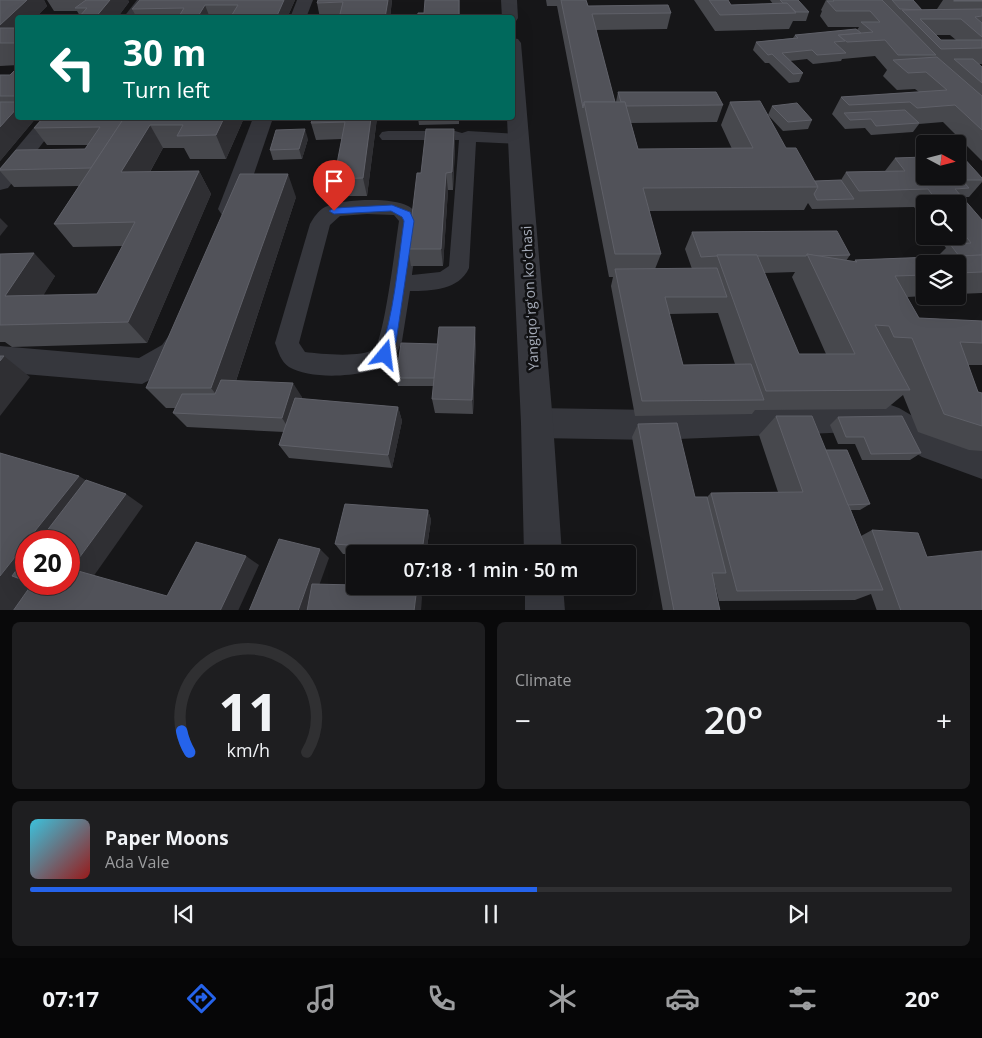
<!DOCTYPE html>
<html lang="en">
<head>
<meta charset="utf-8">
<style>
  :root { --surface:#101012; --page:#1e1e20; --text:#f1f3f6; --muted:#9c9d9f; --line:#303032; --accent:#2563eb }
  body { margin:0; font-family:"Open Sans",sans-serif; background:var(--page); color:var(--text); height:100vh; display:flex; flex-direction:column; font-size:19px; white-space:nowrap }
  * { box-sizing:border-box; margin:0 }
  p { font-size:16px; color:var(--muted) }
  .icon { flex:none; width:28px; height:28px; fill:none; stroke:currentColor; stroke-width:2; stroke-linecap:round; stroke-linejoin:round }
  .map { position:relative; height:610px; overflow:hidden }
  .side { display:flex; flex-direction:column; gap:12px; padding:12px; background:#09090a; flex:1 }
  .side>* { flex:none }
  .hud { position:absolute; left:15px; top:15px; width:500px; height:105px; border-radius:5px; box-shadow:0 5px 20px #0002,0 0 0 1px var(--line); background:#00695c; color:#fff; overflow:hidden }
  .needle { width:32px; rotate:97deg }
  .fabs { position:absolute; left:916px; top:135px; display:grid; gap:10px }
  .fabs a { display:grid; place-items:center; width:50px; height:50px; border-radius:5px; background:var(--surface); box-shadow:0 5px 20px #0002,0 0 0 1px var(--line); font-size:25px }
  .speed { position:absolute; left:15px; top:530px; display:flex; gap:10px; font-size:25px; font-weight:700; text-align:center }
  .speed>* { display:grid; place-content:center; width:65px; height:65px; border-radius:50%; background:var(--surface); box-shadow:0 5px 20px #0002,0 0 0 1px var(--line); line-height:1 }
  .speed .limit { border:8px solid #d22; background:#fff; color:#111 }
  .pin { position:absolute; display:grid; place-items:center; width:42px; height:42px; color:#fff; margin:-51px -21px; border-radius:50% 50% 50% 0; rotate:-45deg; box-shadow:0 0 5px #0007 }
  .pin .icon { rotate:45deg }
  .me { position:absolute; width:55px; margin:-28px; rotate:16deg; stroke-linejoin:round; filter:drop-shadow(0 0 4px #0008) }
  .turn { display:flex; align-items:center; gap:18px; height:105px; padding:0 25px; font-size:22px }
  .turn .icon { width:65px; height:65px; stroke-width:2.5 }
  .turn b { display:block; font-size:35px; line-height:42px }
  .big { font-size:38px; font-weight:600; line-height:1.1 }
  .side .widget { flex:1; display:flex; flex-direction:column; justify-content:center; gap:8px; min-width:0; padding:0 18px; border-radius:8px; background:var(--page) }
  .side .dial { align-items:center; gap:0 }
  .dial svg { height:130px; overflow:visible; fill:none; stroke:var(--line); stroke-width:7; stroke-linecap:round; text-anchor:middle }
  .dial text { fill:var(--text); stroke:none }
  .song { display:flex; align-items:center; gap:15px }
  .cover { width:60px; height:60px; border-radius:8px; background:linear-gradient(135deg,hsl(190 70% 55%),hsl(0 70% 35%)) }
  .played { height:5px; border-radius:2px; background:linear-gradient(90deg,var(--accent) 55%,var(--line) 55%) }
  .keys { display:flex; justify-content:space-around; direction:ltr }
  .heat { display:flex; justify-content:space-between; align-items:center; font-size:28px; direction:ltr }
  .side .tiles { flex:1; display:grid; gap:12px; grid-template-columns:1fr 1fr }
  .widget:last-child { grid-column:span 2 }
  .trip { position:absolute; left:346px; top:545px; width:290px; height:50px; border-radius:5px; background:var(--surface); box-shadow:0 5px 20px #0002,0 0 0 1px var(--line); font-weight:600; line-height:50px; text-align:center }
  .tab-bar { display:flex; height:80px; justify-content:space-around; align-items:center; background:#060607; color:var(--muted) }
  .tab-bar .icon { width:35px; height:35px }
  .tab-bar .on { color:var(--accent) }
  .tab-bar b { font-size:22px; color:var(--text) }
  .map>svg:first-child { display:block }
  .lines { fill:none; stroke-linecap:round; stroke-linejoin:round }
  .service { fill:#36373d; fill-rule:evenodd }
  .minor { fill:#36373d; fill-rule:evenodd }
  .tertiary { fill:#36373d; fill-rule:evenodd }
  .wall { fill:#47484d; fill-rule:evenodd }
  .shaded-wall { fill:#2f2f33 }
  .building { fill:#515259; stroke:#5f6068 }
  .route { fill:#2563eb; stroke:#184099 }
  .labels { text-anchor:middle; stroke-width:5; stroke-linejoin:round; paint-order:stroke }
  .street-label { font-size:14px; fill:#a6acb9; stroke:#111113 }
</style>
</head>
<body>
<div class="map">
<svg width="982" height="611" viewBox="0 0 982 611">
  <rect width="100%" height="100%" fill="#161618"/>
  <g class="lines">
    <path class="service" d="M388,131H455L462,133L468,131L520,134L526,135L529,139L526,143L520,144L476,142L469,268C459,290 432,291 410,291L402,341L393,362C370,377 312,381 289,367C281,362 278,351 275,343L310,224C314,217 318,211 325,207C342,199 391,197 408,206C413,208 416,214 418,218C422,227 413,263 412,275L440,272L449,266L459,140H382L379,136L382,132ZM367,214L394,215L399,221C396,240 384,341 374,349C362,358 320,354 305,352L299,343L330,225L340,216Z"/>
    <g class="minor">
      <path d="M137,0H153L140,18H123Z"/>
      <path d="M297,0H313L306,18H290Z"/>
      <path d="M42,118H62L8,188L0,190V168Z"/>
      <path d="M253,118H273L242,209L238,215L230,217L222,215L218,209Z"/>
      <path d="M184,325L194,329L198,337L182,363L142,384L0,372V346L139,358L162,345L174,329Z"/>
      <path d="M880,401L899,408L945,435L982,447V479L922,457L879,431L654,440L537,438L526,433L521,423L526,413L537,408L654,410Z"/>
    </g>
    <g class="tertiary">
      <path d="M501,0H517L518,18L516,21L512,22V18H502Z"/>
      <path d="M512,38L518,39L521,43L553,423L562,554H524L521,423L507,118H512Z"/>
      <path d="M525,586H563L565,611H525Z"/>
    </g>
  </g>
  <g class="wall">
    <path d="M0,0H44L47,6L35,18H18V65L0,66Z"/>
    <path d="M47,0H128L129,2L117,18H78L80,16L77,11H54Z"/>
    <path d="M295,0L287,18H137L132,9Z"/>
    <path d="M392,0L390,18H320L317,3Z"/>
    <path d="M546,0H586L588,6L671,13L667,29L596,30L615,102H616L618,92L723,105L717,122L631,123L638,149H732L721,125L730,102L786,148L815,181L841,180L846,172L885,171L895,158L982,178V182L969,197H962L982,220V293L958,294V264H925V296L907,297L919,318L982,321V365H968L978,392L982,393V451L969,450L918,432L903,395L886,409L755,410L752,414L635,416L611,286L613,277H609L557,6H547ZM808,203L812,209L914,207L925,221V204H958V236H937L946,248L937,257L855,260L854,262L846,261L850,255L692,232L685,249L692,269H655L661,254L649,211L804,210ZM795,272L792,277L826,354H799L764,273ZM718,313L735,364L683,365L669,314Z"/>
    <path d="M694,0H728L731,5L773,4L770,0H798L809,12L806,21H793L789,29L715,31Z"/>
    <path d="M826,0H913L922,10L937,9L943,0H982V64H979L982,67V161L943,122L919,124L913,132L871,135L865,128L845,129L832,114L841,97L919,92L915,89L897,90L883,76L887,70L875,56L842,59L841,61L813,64L807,59L790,61L803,73L799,82L789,83L769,63H765L753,50L756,42L793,38L795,35L857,30L859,27H828L820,16L822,11L821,10ZM936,35H950L956,40H941Z"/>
    <path d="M18,67V118H36L0,161V75H10Z"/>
    <path d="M772,106L812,120L808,129L783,131L768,115Z"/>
    <path d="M43,118H244L226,159H190L184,148H163L150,172L199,171L211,194L147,343L12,347L5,342H0V254L55,276L43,295L97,294L123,246L73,247L54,224L79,186L14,187L0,171V169L85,149L88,145H47L34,128Z"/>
    <path d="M377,118L367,196H339L334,179L342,139L316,140L311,123Z"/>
    <path d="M418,118H459V124L419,125Z"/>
    <path d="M454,129L455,146L453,190H448L443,266H411L408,249L421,173Z"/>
    <path d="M308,139L302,159L273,160L270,150Z"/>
    <path d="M296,197L236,381L302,397L301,399L398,407L402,421L392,468L289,458L279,445L284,432L187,427L173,413L175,408H166L146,388Z"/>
    <path d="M476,343L473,414L435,413L432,399L434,386H398L396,378L438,344Z"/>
    <path d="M776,416L826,450L870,504L860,510H851L861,536L872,530L927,557L982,611H877L871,594L855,600L719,601L714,581L720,611H663L632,437L638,424L695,497H707L711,493L778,492L759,435Z"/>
    <path d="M838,417L921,453L910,460H862L855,444H838L830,425Z"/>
    <path d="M428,510L431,520L426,554H343L335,544Z"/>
  </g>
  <g class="shaded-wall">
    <path d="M27,0H44L47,6L35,18H18V35L0,32V25Z"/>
    <path d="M110,0H128L129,2L117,18H95Z"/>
    <path d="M284,0H295L287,18H276Z"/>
    <path d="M388,0H392L390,18H385Z"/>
    <rect x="459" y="0" width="1" height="18"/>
    <path d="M205,5L210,18H197Z"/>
    <path d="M18,107V118H36L0,161V127Z"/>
    <path d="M224,118H244L226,159L216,135Z"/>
    <path d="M371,118H377L367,196L363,178Z"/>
    <path d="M150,125L163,148L137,195L121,172Z"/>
    <path d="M305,129L308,139L302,159L299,149Z"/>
    <path d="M454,129L455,146L453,190L452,172Z"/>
    <path d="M199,171L211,194L147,343L128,322Z"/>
    <path d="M446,173L448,190L443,266L441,249Z"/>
    <path d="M288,174L296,197L227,408L211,388Z"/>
    <path d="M0,218L8,226L0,236Z"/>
    <path d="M34,253L55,276L30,318L5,296Z"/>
    <path d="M475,327L476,343L473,414L472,400Z"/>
    <path d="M4,356L30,377L0,416V361Z"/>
    <path d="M293,383L302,397L291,432L282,418Z"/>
    <path d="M398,407L402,421L392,468L388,455Z"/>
    <path d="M79,476L105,492L68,541H27Z"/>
    <path d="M126,494L143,506L93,577L71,569Z"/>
    <path d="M428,510L431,520L426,554H423L422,551Z"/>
    <path d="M26,543V584H36L16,611H0V576Z"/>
    <path d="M320,549L329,558L310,611H298Z"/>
    <path d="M246,556L259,565L238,611H220Z"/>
    <path d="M417,587L422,597L421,611H414Z"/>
  </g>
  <g class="building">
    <path d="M0,0H27L0,25Z"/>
    <path d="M86,0H110L95,18H78L87,8H75Z"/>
    <path d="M140,0H284L276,18H230L238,5H205L197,18H178L184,8L132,9Z"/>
    <path d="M318,0H388L385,18H339L343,2L317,3Z"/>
    <path d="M425,0H459V18H417L418,13H424Z"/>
    <path d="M561,0H586L588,6L668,5L671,13L592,14L615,102H584L583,108Z"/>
    <path d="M709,0H728L731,5L787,3L796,13L720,15Z"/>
    <path d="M780,0H798L809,12H796L787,3H783Z"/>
    <path d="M833,0H882L936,55H898L885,40L847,42L838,35L873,32L861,22H880L870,11H836L827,1H834Z"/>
    <path d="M892,0H913L922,10L900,9Z"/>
    <rect x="954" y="0" width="28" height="1"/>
    <path d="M982,9V16L975,17L982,23V37L961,19H920L941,40H982V48L941,49L902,10Z"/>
    <rect x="0" y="28" width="18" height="15"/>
    <path d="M856,29L861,33L838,35L845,41L834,42L846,53L817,55L812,50L782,53L803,73L793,74L772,54L768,55L756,42L798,38L795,35Z"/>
    <path d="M937,57L982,96V130L955,105L917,108L910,102L849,105L841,97L947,90L926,72L908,73L893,60Z"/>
    <path d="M954,59H973L982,67V83Z"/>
    <path d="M18,67V96H0V75H10Z"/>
    <path d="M618,92H716L723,105L626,106L625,102H621Z"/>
    <path d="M760,101L786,148H796L818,187L643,188L661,254H615L584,102H625L638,149L753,148L730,102Z"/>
    <path d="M0,102H18V107L0,127Z"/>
    <path d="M797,103L812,120L788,122L772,106Z"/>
    <path d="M905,110L919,123L876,126L871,119L850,120L844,113Z"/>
    <path d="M43,118H124L91,168L0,170V169L16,150L85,149L100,127L34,128Z"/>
    <path d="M124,118H224L216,135L177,136L183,125H150L121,172L199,171L128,322L0,325V254L34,253L5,296L97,294L135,222L54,224Z"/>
    <path d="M313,118H371L363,178L334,179L345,122L311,123Z"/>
    <path d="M305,129L299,149L270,150L276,130Z"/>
    <path d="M426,129H454L452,172L446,173L441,249H408L417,173H421Z"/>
    <path d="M962,156L982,178V180H962L969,188L955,189L982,220V255L959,256L950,244L971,243L958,226V204H939L928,189L859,191L846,172L905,171L895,158L925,157V176H958V157Z"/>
    <path d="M240,174H288L211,388H146Z"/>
    <path d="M841,180L854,199L817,200L814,194L818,187L815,181Z"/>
    <path d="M837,231L850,255L816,256L807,254L806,256H757V255H717V256L701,257L692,232Z"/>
    <path d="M807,254L857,262L855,260L982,255V272L958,273V264H925V275L895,276L919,318L982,321V343L960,342L978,392L982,393V426L944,414L912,338L894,337L889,326L875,325L910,390L766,391L717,255H757L799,354H855Z"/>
    <path d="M717,268L727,297H665L683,365L751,364L764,400L642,401L615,269Z"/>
    <path d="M439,327H475L472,400L432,399Z"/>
    <path d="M401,343L438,344L434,378H396Z"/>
    <path d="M0,356H4L0,361Z"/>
    <path d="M221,380L293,383L282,418L173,413L182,394H215Z"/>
    <path d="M295,398L398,407L388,455L279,445Z"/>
    <path d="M776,416H812L883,590L737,591L711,493L803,492Z"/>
    <path d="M902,416L921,453L871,454L864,437H846L838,417Z"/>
    <path d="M677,423L695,497H707L726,573H712L720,611H674L638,424Z"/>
    <path d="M826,450H847L870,504L848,505Z"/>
    <path d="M0,453L79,476L27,541H26V543L0,576Z"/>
    <path d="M86,480L126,494L71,569L167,596L196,542L246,556L220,611H13L32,584H69V541H39Z"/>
    <path d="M345,504L428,510L422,551L335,544Z"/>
    <path d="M872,530L918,533L927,557L982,551V611H901Z"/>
    <path d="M279,539L320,549L298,611H249Z"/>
    <path d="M26,557V581L12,576Z"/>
    <path d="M312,584L355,585V586L417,587L414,611H307Z"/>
  </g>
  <path class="route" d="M392,205L410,212L414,221L396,342L389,358L385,360L379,355C394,317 398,262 404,221L402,217L391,211L334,214L329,211L334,208Z"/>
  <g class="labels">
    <g class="street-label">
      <text transform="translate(530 298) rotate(-93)" y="5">Yangiqoʻrgʻon koʻchasi</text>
    </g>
  </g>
</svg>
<div class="fabs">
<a><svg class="needle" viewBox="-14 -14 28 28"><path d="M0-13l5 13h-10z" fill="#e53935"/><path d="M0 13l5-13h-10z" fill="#9c9d9f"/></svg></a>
<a><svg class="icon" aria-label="search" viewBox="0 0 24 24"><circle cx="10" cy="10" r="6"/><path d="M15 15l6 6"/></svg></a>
<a><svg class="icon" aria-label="layers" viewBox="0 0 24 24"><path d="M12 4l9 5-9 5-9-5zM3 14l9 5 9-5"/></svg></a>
</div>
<div class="speed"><div class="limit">20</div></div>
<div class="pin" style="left:334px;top:211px;background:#d93025"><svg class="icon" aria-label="arrive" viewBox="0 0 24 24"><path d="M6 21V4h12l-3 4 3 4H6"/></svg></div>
<svg class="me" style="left:385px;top:355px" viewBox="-20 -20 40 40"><path d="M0-17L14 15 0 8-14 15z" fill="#2563eb" stroke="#fff" stroke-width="4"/></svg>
<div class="trip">07:18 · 1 min · 50 m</div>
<div class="hud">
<div class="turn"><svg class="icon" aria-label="left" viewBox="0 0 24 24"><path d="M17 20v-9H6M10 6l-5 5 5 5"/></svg><div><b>30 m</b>Turn left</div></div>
</div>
</div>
<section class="side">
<div class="tiles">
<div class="widget dial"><svg viewBox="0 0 100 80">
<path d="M14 69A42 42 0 1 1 86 69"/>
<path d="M14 69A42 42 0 0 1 9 56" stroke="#2563eb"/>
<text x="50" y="56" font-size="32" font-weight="700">11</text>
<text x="50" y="72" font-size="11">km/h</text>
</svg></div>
<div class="widget"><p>Climate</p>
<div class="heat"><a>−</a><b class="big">20°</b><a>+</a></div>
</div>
<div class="widget">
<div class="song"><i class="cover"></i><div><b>Paper Moons</b><p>Ada Vale</p></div></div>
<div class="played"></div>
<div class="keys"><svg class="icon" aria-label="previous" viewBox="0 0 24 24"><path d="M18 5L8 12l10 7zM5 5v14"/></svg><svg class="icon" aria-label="pause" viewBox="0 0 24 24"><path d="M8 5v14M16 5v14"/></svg><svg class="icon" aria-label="next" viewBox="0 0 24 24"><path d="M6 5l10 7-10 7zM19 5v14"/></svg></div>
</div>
</div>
</section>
<nav class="tab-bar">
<b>07:17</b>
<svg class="icon on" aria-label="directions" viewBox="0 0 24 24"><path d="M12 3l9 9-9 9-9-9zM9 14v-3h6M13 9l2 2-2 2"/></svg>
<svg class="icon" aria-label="music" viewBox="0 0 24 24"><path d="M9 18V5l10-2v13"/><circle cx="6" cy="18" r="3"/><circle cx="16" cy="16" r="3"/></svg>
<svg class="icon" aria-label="phone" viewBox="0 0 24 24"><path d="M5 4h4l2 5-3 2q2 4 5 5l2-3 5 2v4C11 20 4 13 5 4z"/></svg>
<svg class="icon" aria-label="climate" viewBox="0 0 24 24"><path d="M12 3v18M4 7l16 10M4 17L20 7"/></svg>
<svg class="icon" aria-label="car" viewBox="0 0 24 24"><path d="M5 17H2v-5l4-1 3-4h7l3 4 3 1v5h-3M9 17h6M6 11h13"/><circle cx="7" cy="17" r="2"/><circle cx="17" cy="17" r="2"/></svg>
<svg class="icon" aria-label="filters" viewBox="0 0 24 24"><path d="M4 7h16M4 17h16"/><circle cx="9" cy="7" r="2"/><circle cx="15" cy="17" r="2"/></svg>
<b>20°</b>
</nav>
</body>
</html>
